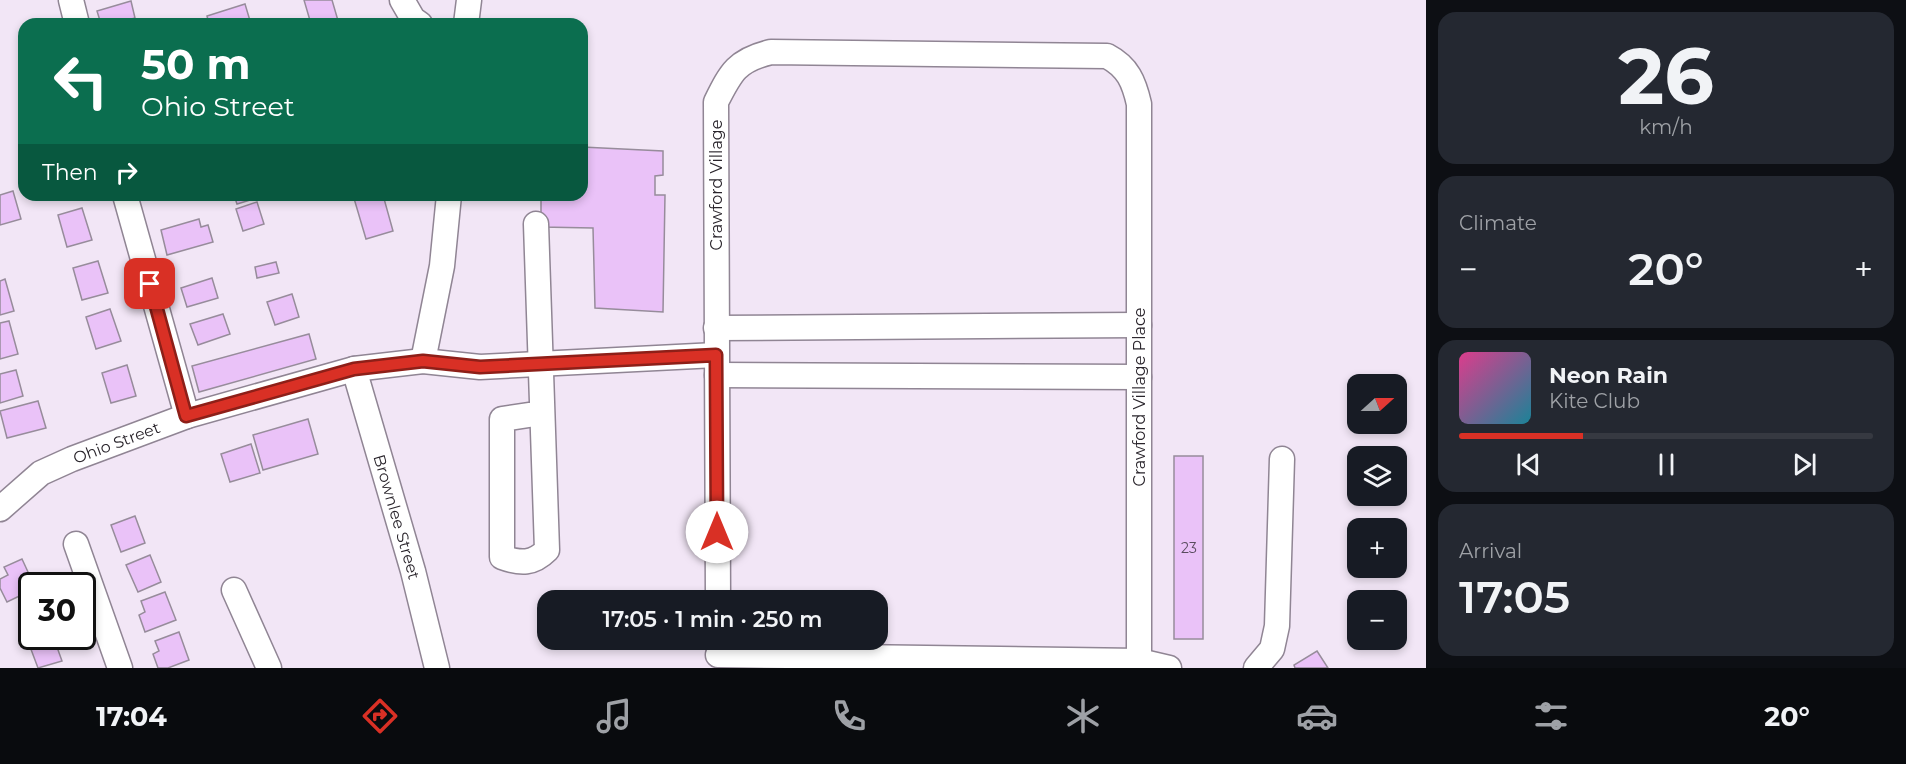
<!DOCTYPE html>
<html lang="en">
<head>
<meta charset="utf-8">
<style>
  :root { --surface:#171b24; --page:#242831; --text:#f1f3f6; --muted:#9ea1a6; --line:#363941; --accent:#d93025 }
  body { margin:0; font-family:Montserrat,sans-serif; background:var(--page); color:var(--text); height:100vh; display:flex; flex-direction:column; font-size:22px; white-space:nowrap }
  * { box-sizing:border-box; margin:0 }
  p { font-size:20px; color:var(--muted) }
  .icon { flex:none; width:33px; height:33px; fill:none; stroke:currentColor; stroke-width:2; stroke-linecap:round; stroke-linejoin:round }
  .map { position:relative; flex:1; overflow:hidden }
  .panel { display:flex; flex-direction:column; gap:12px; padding:12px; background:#0d0f14; width:480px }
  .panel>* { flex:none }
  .top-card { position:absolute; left:18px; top:18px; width:570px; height:183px; border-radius:18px; box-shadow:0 3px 9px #0003; background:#0b6e4f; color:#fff; overflow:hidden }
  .needle { width:39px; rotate:69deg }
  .fabs { position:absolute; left:1347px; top:374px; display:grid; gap:12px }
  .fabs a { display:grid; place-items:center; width:60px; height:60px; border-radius:12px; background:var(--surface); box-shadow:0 3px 9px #0003; font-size:30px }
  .speed { position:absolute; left:18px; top:572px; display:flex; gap:12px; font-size:30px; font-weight:700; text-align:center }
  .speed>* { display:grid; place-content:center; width:78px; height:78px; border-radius:50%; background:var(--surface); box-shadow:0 3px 9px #0003; line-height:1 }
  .speed .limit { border:3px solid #111; border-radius:9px; background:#fff; color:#111 }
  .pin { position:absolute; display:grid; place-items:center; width:51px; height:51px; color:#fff; margin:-26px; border-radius:12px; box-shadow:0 3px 9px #0006 }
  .me { position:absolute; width:66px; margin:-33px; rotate:0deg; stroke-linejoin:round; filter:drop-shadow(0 0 4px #0008) }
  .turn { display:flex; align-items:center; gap:21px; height:126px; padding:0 24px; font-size:27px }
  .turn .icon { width:78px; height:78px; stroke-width:2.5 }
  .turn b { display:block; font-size:42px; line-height:51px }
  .then { display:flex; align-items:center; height:57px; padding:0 24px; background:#0003; gap:12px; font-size:22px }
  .big { font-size:45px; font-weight:600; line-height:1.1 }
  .panel .tile { flex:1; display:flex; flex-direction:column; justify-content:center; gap:9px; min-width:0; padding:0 21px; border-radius:18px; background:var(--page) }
  .panel .dial { align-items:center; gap:0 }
  .dial b { font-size:78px; line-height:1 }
  .song { display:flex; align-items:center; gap:18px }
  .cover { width:72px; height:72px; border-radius:9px; background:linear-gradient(135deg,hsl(330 70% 55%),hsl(190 70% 35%)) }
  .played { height:6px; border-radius:3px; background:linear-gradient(90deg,var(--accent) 30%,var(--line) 30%) }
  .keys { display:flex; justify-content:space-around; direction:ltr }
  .heat { display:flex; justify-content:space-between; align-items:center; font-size:33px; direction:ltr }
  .trip { position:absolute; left:537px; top:590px; width:351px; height:60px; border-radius:18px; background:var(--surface); box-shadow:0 3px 9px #0003; font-weight:600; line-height:60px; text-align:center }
  .tab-bar { display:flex; height:96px; justify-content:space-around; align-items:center; background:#090b0e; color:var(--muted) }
  .tab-bar .icon { width:42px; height:42px }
  .tab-bar .active { color:var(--accent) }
  .tab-bar b { font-size:27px; color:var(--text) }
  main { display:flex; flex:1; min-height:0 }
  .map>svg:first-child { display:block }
  .building { fill:#eac2f8; stroke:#978c9b; stroke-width:1.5 }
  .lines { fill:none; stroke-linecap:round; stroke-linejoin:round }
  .minor-casing { stroke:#908594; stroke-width:27 }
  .minor { stroke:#fff; stroke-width:24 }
  .route-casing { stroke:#8d1f18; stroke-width:15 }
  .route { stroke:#d93025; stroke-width:10 }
  .labels { text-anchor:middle; stroke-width:5; stroke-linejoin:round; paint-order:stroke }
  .number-label { font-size:14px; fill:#594c5e }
  .street-label { font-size:16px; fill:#29242b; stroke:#fff }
</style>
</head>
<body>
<main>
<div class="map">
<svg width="1426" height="668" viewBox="0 0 1426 668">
  <rect width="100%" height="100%" fill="#f2e6f6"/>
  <g class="building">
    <path d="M304,0H332L339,24H311Z"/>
    <path d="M131,1L135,18L114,24H101L97,11Z"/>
    <path d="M245,4L251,24H209L207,16Z"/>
    <path d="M582,147L663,151V175L655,176V195H665L663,312L595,308L593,228L541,227V195H582Z"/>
    <path d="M13,191L21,219L0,225V195Z"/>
    <path d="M234,195H256L257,198L237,204Z"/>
    <path d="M353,195H383L393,231L366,239Z"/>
    <path d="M257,202L264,224L243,231L236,209Z"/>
    <path d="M82,208L92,240L67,247L58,215Z"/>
    <path d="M199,219L201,227L208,225L213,242L167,255L161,230Z"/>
    <path d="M98,261L108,293L82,300L73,268Z"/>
    <path d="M276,262L279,273L257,278L255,267Z"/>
    <path d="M212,278L218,298L187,307L181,288Z"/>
    <path d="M5,279L14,311L0,315V281Z"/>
    <path d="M292,294L299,317L275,325L267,302Z"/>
    <path d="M110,309L121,341L96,349L86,317Z"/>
    <path d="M223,314L230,334L198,345L190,324Z"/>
    <path d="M9,321L18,354L0,359V323Z"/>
    <path d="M309,334L316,359L199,392L192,366Z"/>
    <path d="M127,365L136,396L111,403L102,373Z"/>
    <path d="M16,370L23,396L0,403V374Z"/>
    <path d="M38,401L46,428L7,438L0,411Z"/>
    <path d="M308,419L318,454L263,470L253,435Z"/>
    <path d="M251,444L260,473L230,482L221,454Z"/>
    <rect x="1174" y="456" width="29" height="183"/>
    <path d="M135,516L145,543L121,552L111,525Z"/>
    <path d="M150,555L161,582L138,592L126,565Z"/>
    <path d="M22,559L34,585H32V590L7,602L0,588V579L8,575L4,567Z"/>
    <path d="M165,592L176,620L145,632L139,615L145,612L141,601Z"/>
    <path d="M179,632L189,660L168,668H158L153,654L159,651L155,641Z"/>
    <path d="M53,636L62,661L38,668L29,644Z"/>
    <path d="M1317,651L1328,668H1295L1294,665Z"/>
  </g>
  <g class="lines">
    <g class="minor-casing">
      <g id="minor">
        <path d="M71,0L77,24"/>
        <path d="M402,0L413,19L420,24"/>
        <path d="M466,24L469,0"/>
        <path d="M125,195L187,416"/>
        <path d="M536,224L547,550C533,564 521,564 502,557V419L542,413"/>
        <path d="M716,328L1139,325"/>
        <path d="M423,361L442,266L449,195"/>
        <path id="s1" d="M354,369L413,571L437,668"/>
        <path d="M717,375L1139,377"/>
        <path id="s2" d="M0,509L41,473L72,459L187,416L354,369L423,361L480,367L716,355"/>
        <path d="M76,544L120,668"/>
        <path d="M234,590L269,668"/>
        <path d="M718,600L716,102C731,72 737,60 771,52L1107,56C1128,67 1134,82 1139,104V661"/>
        <path d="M718,655L1139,661L1169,668"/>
        <path d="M1256,668L1272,649L1277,626L1282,459"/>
      </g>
    </g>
    <use href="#minor" class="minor"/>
  </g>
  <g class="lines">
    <g class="route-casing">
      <path id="route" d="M150,284L186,416L354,369L423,361L480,367L716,355L717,532"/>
    </g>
    <use href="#route" class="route"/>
  </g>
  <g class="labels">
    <g class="number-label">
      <text x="1189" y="553">23</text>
    </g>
    <g class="street-label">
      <text transform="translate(716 185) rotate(-90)" y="6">Crawford Village</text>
      <text transform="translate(1139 397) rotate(-90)" y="6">Crawford Village Place</text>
      <text dy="6" stroke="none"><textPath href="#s2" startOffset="136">Ohio Street</textPath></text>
      <text dy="6" stroke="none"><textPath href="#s1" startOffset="154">Brownlee Street</textPath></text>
    </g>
  </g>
</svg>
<div class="fabs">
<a><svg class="needle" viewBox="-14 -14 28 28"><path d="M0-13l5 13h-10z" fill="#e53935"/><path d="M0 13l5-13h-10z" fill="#9ea1a6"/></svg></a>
<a><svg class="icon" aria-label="layers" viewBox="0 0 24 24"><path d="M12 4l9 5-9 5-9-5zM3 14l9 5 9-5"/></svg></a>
<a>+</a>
<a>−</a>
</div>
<div class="speed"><div class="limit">30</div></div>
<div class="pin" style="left:150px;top:284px;background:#d93025"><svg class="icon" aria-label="arrive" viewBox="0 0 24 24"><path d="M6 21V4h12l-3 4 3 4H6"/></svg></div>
<svg class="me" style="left:717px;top:532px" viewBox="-20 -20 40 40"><circle r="19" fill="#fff"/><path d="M0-13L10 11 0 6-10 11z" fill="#d93025"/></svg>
<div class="trip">17:05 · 1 min · 250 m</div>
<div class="top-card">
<div class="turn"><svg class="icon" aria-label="left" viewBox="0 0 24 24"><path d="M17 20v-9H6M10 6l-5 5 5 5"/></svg><div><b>50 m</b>Ohio Street</div></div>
<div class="then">Then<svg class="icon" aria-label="right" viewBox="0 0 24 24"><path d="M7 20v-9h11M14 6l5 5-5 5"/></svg></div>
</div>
</div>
<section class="panel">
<div class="tile dial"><b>26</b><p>km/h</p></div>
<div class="tile"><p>Climate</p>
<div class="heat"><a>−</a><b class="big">20°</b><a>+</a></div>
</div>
<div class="tile">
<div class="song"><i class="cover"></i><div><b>Neon Rain</b><p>Kite Club</p></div></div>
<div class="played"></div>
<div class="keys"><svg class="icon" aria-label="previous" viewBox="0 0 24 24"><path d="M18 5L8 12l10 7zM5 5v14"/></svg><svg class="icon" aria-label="pause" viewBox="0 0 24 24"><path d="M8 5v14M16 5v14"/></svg><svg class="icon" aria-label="next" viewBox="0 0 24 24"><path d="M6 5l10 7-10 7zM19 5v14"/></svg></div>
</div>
<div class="tile"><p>Arrival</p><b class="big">17:05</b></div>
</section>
</main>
<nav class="tab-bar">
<b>17:04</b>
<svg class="icon active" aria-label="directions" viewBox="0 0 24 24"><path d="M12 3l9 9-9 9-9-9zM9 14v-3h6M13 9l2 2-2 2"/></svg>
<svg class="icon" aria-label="music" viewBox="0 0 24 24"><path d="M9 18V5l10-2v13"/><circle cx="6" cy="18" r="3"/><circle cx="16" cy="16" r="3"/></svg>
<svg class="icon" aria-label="phone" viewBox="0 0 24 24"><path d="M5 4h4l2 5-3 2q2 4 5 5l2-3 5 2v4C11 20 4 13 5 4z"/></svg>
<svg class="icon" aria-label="climate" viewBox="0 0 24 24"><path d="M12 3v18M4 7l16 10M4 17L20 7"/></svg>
<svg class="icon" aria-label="car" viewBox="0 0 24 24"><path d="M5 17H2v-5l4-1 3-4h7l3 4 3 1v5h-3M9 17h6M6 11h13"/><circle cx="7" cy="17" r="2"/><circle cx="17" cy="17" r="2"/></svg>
<svg class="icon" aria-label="filters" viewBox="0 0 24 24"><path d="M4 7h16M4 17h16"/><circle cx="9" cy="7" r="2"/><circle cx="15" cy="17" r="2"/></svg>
<b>20°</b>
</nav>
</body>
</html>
